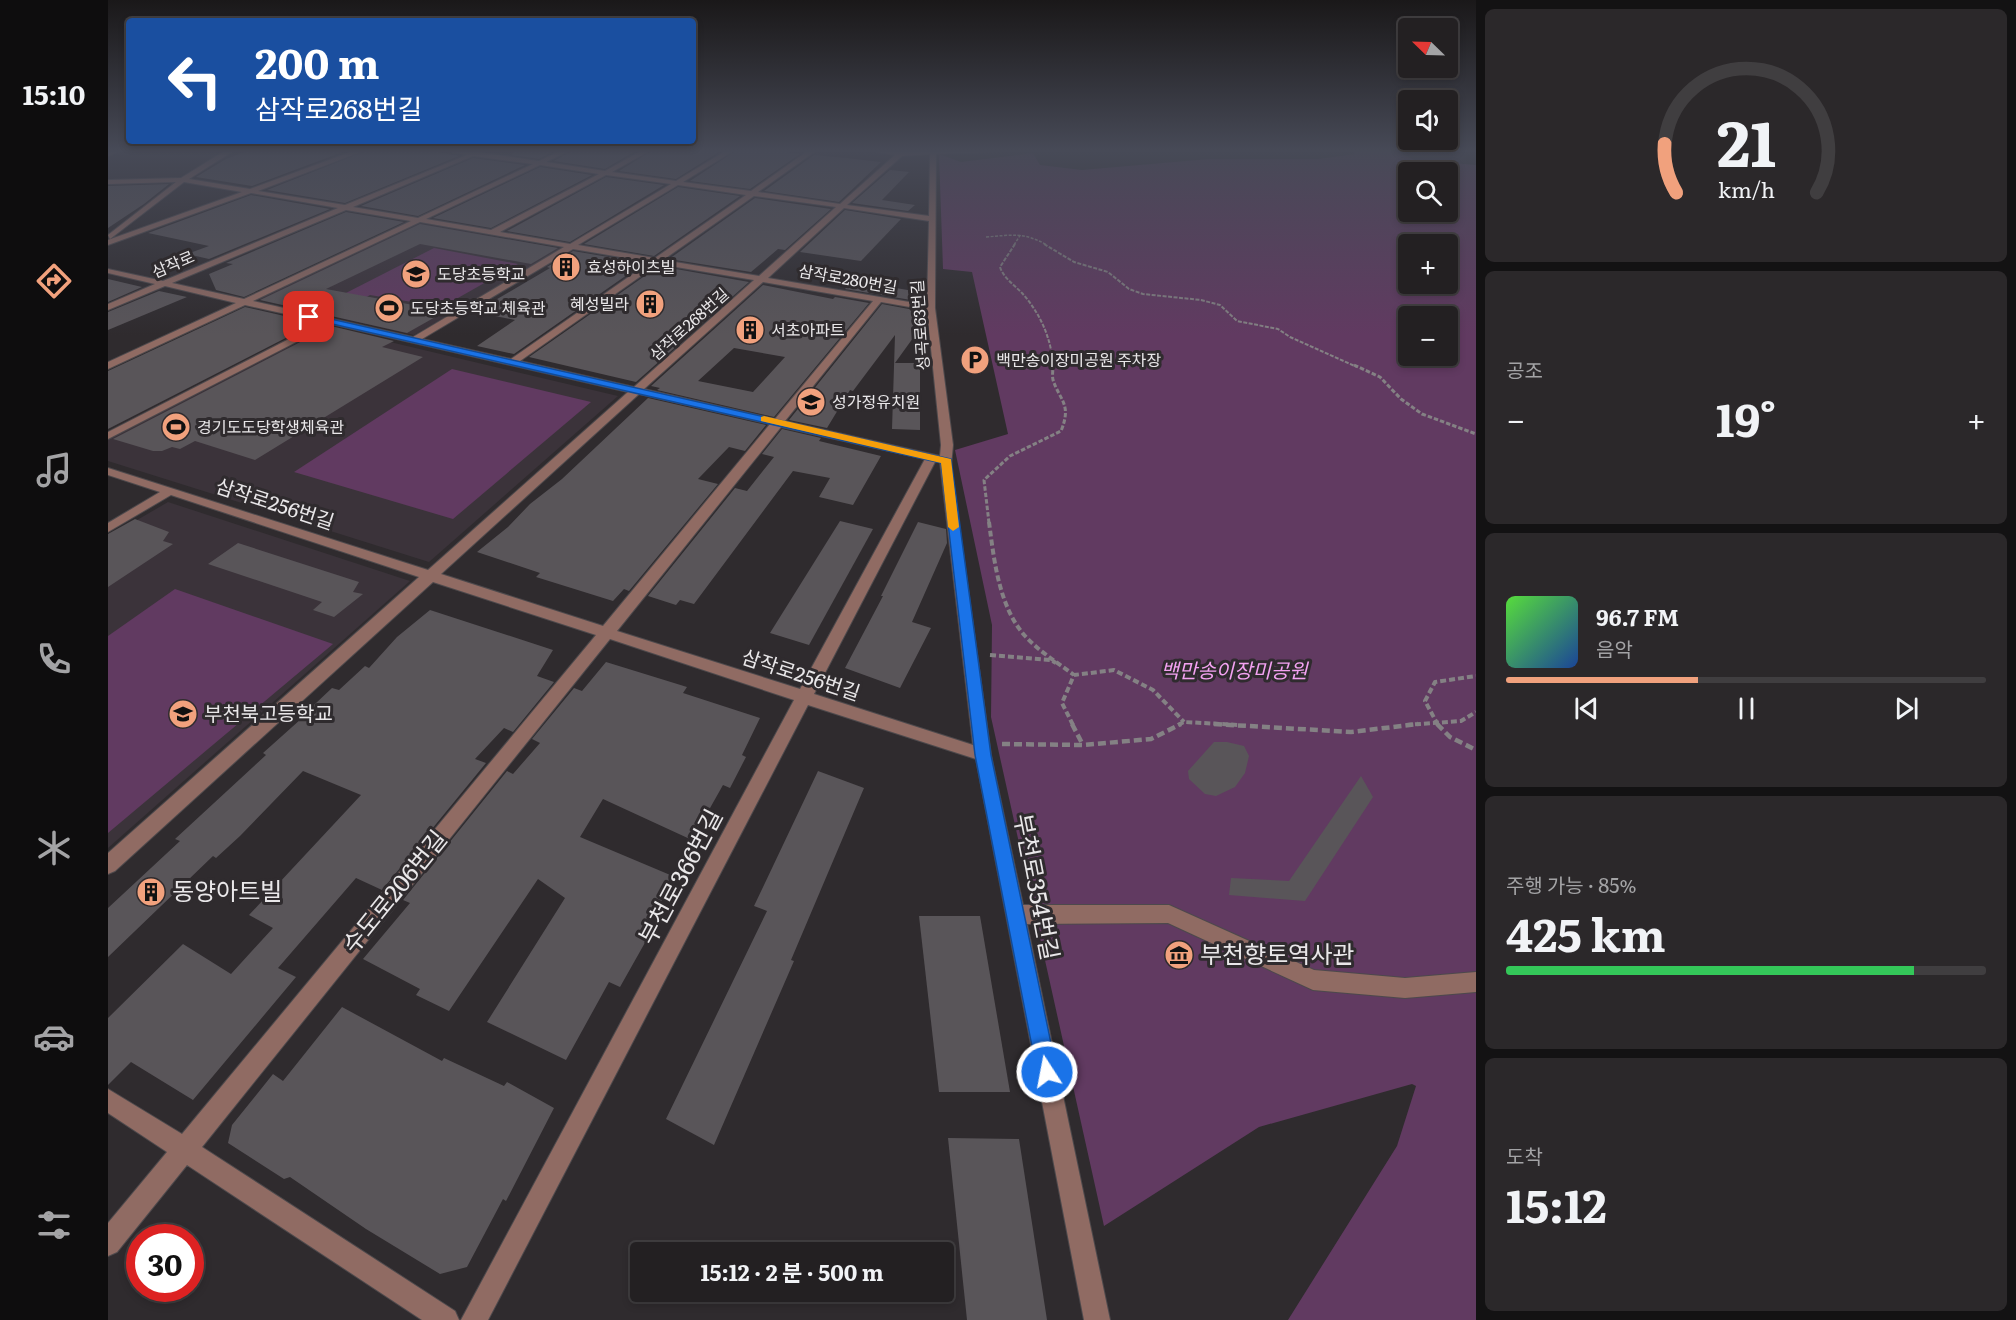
<!DOCTYPE html>
<html lang="ko">
<head>
<meta charset="utf-8">
<style>
  :root { --surface:#232022; --page:#2b282a; --text:#f1f3f6; --muted:#a3a3a5; --line:#403e40; --accent:#f1a17d }
  body { margin:0; font-family:Literata,"Noto Sans KR",serif; background:var(--page); color:var(--text); height:100vh; display:flex; flex-direction:column; font-size:22px; white-space:nowrap }
  * { box-sizing:border-box; margin:0 }
  p { font-size:20px; color:var(--muted) }
  .icon { flex:none; width:33px; height:33px; fill:none; stroke:currentColor; stroke-width:2; stroke-linecap:round; stroke-linejoin:round }
  .map { position:relative; flex:1; overflow:hidden }
  .details { display:flex; flex-direction:column; gap:9px; padding:9px; background:#131213; width:540px }
  .details>* { flex:none }
  .top-card { position:absolute; left:18px; top:18px; width:570px; height:126px; border-radius:6px; box-shadow:0 3px 9px #0003,0 0 0 2px var(--line); background:#1a4fa0; color:#fff; overflow:hidden }
  .needle { width:39px; rotate:293deg }
  .fabs { position:absolute; left:1290px; top:18px; display:grid; gap:12px }
  .fabs a { display:grid; place-items:center; width:60px; height:60px; border-radius:6px; background:var(--surface); box-shadow:0 3px 9px #0003,0 0 0 2px var(--line); font-size:30px }
  .speed { position:absolute; left:18px; top:1224px; display:flex; gap:12px; font-size:30px; font-weight:700; text-align:center }
  .speed>* { display:grid; place-content:center; width:78px; height:78px; border-radius:50%; background:var(--surface); box-shadow:0 3px 9px #0003,0 0 0 2px var(--line); line-height:1 }
  .speed .limit { border:9px solid #d22; background:#fff; color:#111 }
  .pin { position:absolute; display:grid; place-items:center; width:51px; height:51px; color:#fff; margin:-26px; border-radius:12px; box-shadow:0 3px 9px #0006 }
  .me { position:absolute; width:66px; margin:-33px; rotate:349deg; stroke-linejoin:round; filter:drop-shadow(0 0 4px #0008) }
  .turn { display:flex; align-items:center; gap:21px; height:126px; padding:0 30px; font-size:27px }
  .turn .icon { width:78px; height:78px; stroke-width:2.5 }
  .turn b { display:block; font-size:42px; line-height:51px }
  .big { font-size:45px; font-weight:700; line-height:1.1 }
  .details .tile { flex:1; display:flex; flex-direction:column; justify-content:center; gap:9px; min-width:0; padding:0 21px; border-radius:9px; background:var(--page) }
  .details .dial { align-items:center; gap:0 }
  .dial svg { height:156px; overflow:visible; fill:none; stroke:var(--line); stroke-width:7; stroke-linecap:round; text-anchor:middle }
  .dial text { fill:var(--text); stroke:none }
  .song { display:flex; align-items:center; gap:18px }
  .cover { width:72px; height:72px; border-radius:9px; background:linear-gradient(135deg,hsl(110 70% 55%),hsl(220 70% 35%)) }
  .played { height:6px; border-radius:3px; background:linear-gradient(90deg,var(--accent) 40%,var(--line) 40%) }
  .keys { display:flex; justify-content:space-around; direction:ltr }
  .heat { display:flex; justify-content:space-between; align-items:center; font-size:33px; direction:ltr }
  .charge { height:9px; border-radius:4px; background:linear-gradient(90deg,#34c759 85%,var(--line) 0) }
  .trip { position:absolute; left:522px; top:1242px; width:324px; height:60px; border-radius:6px; background:var(--surface); box-shadow:0 3px 9px #0003,0 0 0 2px var(--line); font-weight:700; line-height:60px; text-align:center }
  main { display:flex; flex:1; min-height:0 }
  .menu { display:flex; flex-direction:column; width:108px; justify-content:space-around; align-items:center; background:#0e0d0e; color:var(--muted) }
  .menu .icon { width:42px; height:42px }
  .menu .selected { color:var(--accent) }
  .menu b { font-size:27px; color:var(--text) }
  .map>svg:first-child { display:block }
  .built { fill:#3b333a }
  .green { fill:#613a61; fill-rule:evenodd }
  .building { fill:#595559; fill-rule:evenodd }
  .lines { fill:none; stroke-linecap:round; stroke-linejoin:round }
  .minor-casing { stroke:#4d494c; stroke-width:2 }
  .path-far4 { stroke:#848184; stroke-width:1.5; stroke-dasharray:3 1.5; stroke-linecap:butt }
  .path-far3 { stroke:#848184; stroke-width:2; stroke-dasharray:4 1.5; stroke-linecap:butt }
  .path-far2 { stroke:#848184; stroke-width:3; stroke-dasharray:4.5 2; stroke-linecap:butt }
  .path-far1 { stroke:#848184; stroke-width:4; stroke-dasharray:6 3; stroke-linecap:butt }
  .path { stroke:#848184; stroke-width:4.5; stroke-dasharray:8 4; stroke-linecap:butt }
  .minor { fill:#906b63; fill-rule:evenodd }
  .route { fill:#1a73e8; stroke:#114b97; stroke-width:1.5 }
  .slow { fill:#f59e0b }
  .labels { text-anchor:middle; stroke-width:6; stroke-linejoin:round; paint-order:stroke }
  .far-street-label { font-size:16px; fill:#e9e7e9; stroke:#2f2b2e }
  .far-poi-label { font-size:16px; fill:#e9e7e9; stroke:#2f2b2e; text-anchor:start }
  .street-label { font-size:20px; fill:#e9e7e9; stroke:#2f2b2e }
  .park-label { font-size:20px; font-style:italic; fill:#f3a2f1; stroke:#2f2b2e }
  .poi-label { font-size:20px; fill:#e9e7e9; stroke:#2f2b2e; text-anchor:start }
  .near-street-label { font-size:24px; fill:#e9e7e9; stroke:#2f2b2e }
  .near-poi-label { font-size:24px; fill:#e9e7e9; stroke:#2f2b2e; text-anchor:start }
</style>
</head>
<body>
<main>
<nav class="menu">
<b>15:10</b>
<svg class="icon selected" aria-label="directions" viewBox="0 0 24 24"><path d="M12 3l9 9-9 9-9-9zM9 14v-3h6M13 9l2 2-2 2"/></svg>
<svg class="icon" aria-label="music" viewBox="0 0 24 24"><path d="M9 18V5l10-2v13"/><circle cx="6" cy="18" r="3"/><circle cx="16" cy="16" r="3"/></svg>
<svg class="icon" aria-label="phone" viewBox="0 0 24 24"><path d="M5 4h4l2 5-3 2q2 4 5 5l2-3 5 2v4C11 20 4 13 5 4z"/></svg>
<svg class="icon" aria-label="climate" viewBox="0 0 24 24"><path d="M12 3v18M4 7l16 10M4 17L20 7"/></svg>
<svg class="icon" aria-label="car" viewBox="0 0 24 24"><path d="M5 17H2v-5l4-1 3-4h7l3 4 3 1v5h-3M9 17h6M6 11h13"/><circle cx="7" cy="17" r="2"/><circle cx="17" cy="17" r="2"/></svg>
<svg class="icon" aria-label="filters" viewBox="0 0 24 24"><path d="M4 7h16M4 17h16"/><circle cx="9" cy="7" r="2"/><circle cx="15" cy="17" r="2"/></svg>
</nav>
<div class="map">
<svg width="1368" height="1320" viewBox="0 0 1368 1320">
  <rect width="100%" height="100%" fill="#2f2b2e"/>
  <g class="built">
    <path d="M312,223L454,249L306,335L151,299Z"/>
    <path d="M219,327L510,396L321,562L0,461V439Z"/>
    <path d="M60,502L302,581L0,848V537Z"/>
  </g>
  <g class="green">
    <path d="M1245,150H1288L1306,160L1368,165V1320H1180L1289,1146L1308,1086L1304,1084L1151,1127L996,1226L883,717L884,625L847,450L900,434L864,272L835,269L831,154L853,162L925,153L932,165L974,170L1101,159H1210L1247,154ZM1300,172H1340V212H1300ZM1300,244H1340V284H1300ZM1300,316H1340V356H1300Z"/>
    <path d="M326,248L410,264L334,307L262,295L255,299L234,295Z"/>
    <path d="M344,369L483,402L345,519L186,472Z"/>
    <path d="M67,589L225,644L0,833V636Z"/>
  </g>
  <g class="building">
    <path d="M142,150L165,152L240,150L144,186L88,177L118,159Z"/>
    <path d="M260,150H319L351,156L237,203L159,190Z"/>
    <path d="M405,150H448L431,159L404,155Z"/>
    <path d="M465,150H529L497,169L446,161Z"/>
    <path d="M545,150H614L568,179L511,171Z"/>
    <path d="M629,150H683L680,153L692,154L642,189L582,181Z"/>
    <path d="M706,155L738,158L773,162L731,202L656,191Z"/>
    <path d="M365,158L417,165L310,216L253,206Z"/>
    <path d="M432,167L484,175L383,228L325,218Z"/>
    <path d="M782,170L801,172L774,200L807,205L800,211L744,203Z"/>
    <path d="M498,177L556,185L462,242L399,231Z"/>
    <path d="M61,184L36,204L0,228V186Z"/>
    <path d="M570,187L632,196L546,256L476,244Z"/>
    <path d="M143,195L222,209L101,259L79,254L101,246L40,233Z"/>
    <path d="M647,198L723,209L677,250L670,249L643,272L561,259Z"/>
    <path d="M737,210L793,219L753,261L692,252Z"/>
    <path d="M238,212L296,222L136,297L108,290L101,274L125,264L118,263Z"/>
    <path d="M312,224L450,248L423,264L312,244L218,289L338,311L299,333L152,300Z"/>
    <path d="M465,251L536,263L406,354L369,346L407,320L367,312L442,268L439,267Z"/>
    <path d="M551,266L641,282L528,382L421,357Z"/>
    <path d="M0,279L34,287L0,302Z"/>
    <path d="M745,281L812,292L815,302L737,289Z"/>
    <path d="M655,285L725,299L727,297L761,303L666,417L549,390L552,388L543,386ZM626,348L677,357L645,392L590,381Z"/>
    <path d="M51,291L79,297L0,330V312Z"/>
    <path d="M774,304L817,312L818,320L787,363H812V430L784,429L787,335L745,391L742,390L719,428L681,420Z"/>
    <path d="M137,307L207,323L0,429V371Z"/>
    <path d="M223,326L286,341L274,347L315,357L147,460L87,441L72,449L64,447L54,451H45L5,439Z"/>
    <path d="M540,398L658,425L637,451L621,447L590,479L610,484L521,591L516,589L505,601L428,577L432,573L369,552L400,527L422,504L454,479Z"/>
    <path d="M674,429L713,438L711,441L773,456L745,505L711,497L722,478L685,471L586,604L572,600L568,605L540,596L627,488L639,491L666,457L654,454Z"/>
    <path d="M27,519L61,532L55,541L65,544L0,587V534Z"/>
    <path d="M732,521L765,529L701,645L662,633Z"/>
    <path d="M810,522L838,529L839,543L804,622L823,628L792,688L737,668L775,596H773Z"/>
    <path d="M130,543L251,582L245,592L255,594L226,617L205,610L214,602L100,564Z"/>
    <path d="M322,610L445,650L429,676L446,682L405,732L396,728L367,759L378,763L274,890L248,878L170,968L188,977L85,1100L23,1062L0,1085V1018L75,944L123,974L165,928L141,915L253,795L195,771L132,836L108,858L105,856L0,957V908L72,841L67,839L158,755L155,753L193,719H191L224,688L231,690L257,666L261,668L289,637Z"/>
    <path d="M498,662L579,687L575,693L652,718L634,755L638,757L622,788L615,785L584,840L495,799L472,837L567,877L538,930L543,932L512,987L501,982L458,1060L379,1022L457,898L430,879L341,1011L308,995L312,989L255,959L302,903L295,900L399,771L405,774L432,743L424,739L466,688L474,691Z"/>
    <path d="M1106,742H1119L1136,746L1141,756L1137,773L1127,787L1108,796L1097,794L1081,779L1080,771Z"/>
    <path d="M710,771L756,788L683,960L686,961L606,1145L558,1119L659,911L646,906Z"/>
    <path d="M1253,776L1265,797L1197,901L1121,895L1123,878L1181,881Z"/>
    <path d="M811,916H872L902,1092H831Z"/>
    <path d="M234,1007L334,1061L336,1058L396,1086L399,1082L446,1108L398,1201L395,1199L359,1267L332,1274L258,1229L182,1177L176,1179L120,1143L124,1125L165,1074L175,1081Z"/>
    <path d="M840,1138L911,1139L939,1320H859Z"/>
  </g>
  <g class="lines">
    <g class="minor-casing">
      <g id="minor">
        <path d="M5,150H15L0,156V152Z"/>
        <path d="M118,150H127L81,179L142,189L248,150H258L150,191L237,205L359,155L335,150H354L431,161L454,150H463L438,162L497,171L535,150H543L504,172L568,181L619,150H627L575,182L643,191L701,150H709L650,192L732,204L787,155L758,150H930L828,154L827,308L845,445L843,466L883,755L915,905H1061L1206,970L1297,978L1368,972V992L1297,998L1205,990L1060,923L919,924L1002,1320H976L868,759L700,705L380,1320H353L686,700L502,639L94,1147L347,1311L351,1320H314L79,1165L9,1252L0,1256V1223L59,1152L0,1113V1089L74,1134L488,635L325,582L7,871L0,874V853L311,577L63,495L0,532V523L52,492L0,475V468L320,570L520,392L223,324L0,439V432L214,322L137,305L0,369V362L128,303L57,286L0,310V304L47,284L0,273V269L55,281L230,208L143,193L0,245V240L134,192L76,182L2,239L0,235L68,182L0,184V180L73,178ZM822,154L821,216L739,205L794,156ZM365,156L425,164L310,218L245,207ZM432,165L491,174L383,230L318,219ZM498,175L563,184L462,244L392,232ZM570,185L638,195L547,258L470,245ZM646,196L728,207L651,276L555,260ZM736,208L821,221L819,305L660,278ZM238,210L303,221L136,299L64,283ZM312,222L456,247L305,337L145,301ZM465,249L542,262L403,359L314,339ZM550,264L646,280L526,387L412,361ZM655,282L765,301L667,419L536,389ZM773,302L819,310L833,445L832,456L677,421ZM531,394L662,424L495,626L333,574ZM673,427L817,459L692,689L509,631ZM827,462H832L865,745L706,694Z"/>
      </g>
    </g>
    <g class="path-far4">
      <path d="M878,237C904,235 916,232 939,245"/>
      <path d="M906,245L913,234"/>
    </g>
    <g class="path-far3">
      <path d="M907,244L892,267C895,277 906,285 914,293C932,313 944,339 945,367"/>
      <path d="M936,244L966,262L1000,272L1021,289L1035,294L1093,300L1112,305L1129,321L1170,329L1182,337L1249,367"/>
    </g>
    <g class="path-far2">
      <path d="M1246,365L1272,377L1293,399L1314,414L1368,434"/>
      <path d="M881,523L876,480L902,456L953,431C964,404 952,401 945,380C944,376 945,370 945,365"/>
    </g>
    <g class="path-far1">
      <path d="M881,522C886,560 891,608 918,637C932,652 950,663 966,675"/>
      <path d="M882,655L943,660L948,663"/>
      <path d="M965,725L954,703L966,675L1006,670L1045,690L1076,722"/>
      <path d="M1070,725L1076,722L1131,725"/>
      <path d="M1298,725L1353,721L1368,712"/>
      <path d="M1330,725L1317,701L1327,682L1368,676"/>
    </g>
    <g class="path">
      <path d="M964,724L975,745"/>
      <path d="M1106,724L1243,732L1310,724"/>
      <path d="M1329,724L1342,737L1368,750"/>
      <path d="M894,744L975,745L1043,739L1073,724"/>
    </g>
    <use href="#minor" class="minor"/>
  </g>
  <linearGradient id="sky" x2="0" y2="1"><stop stop-color="#1a1819"/><stop offset="0.45" stop-color="#474a57"/><stop offset="1" stop-color="#474a57" stop-opacity="0"/></linearGradient>
  <rect width="1368" height="335" fill="url(#sky)"/>
  <path class="route" d="M201,314L843,459L883,755L949,1072L946,1080L939,1083L932,1080L929,1072L867,755L833,463L198,318L197,317Z"/>
  <path class="slow" d="M656,416L843,459L851,527L845,531L840,527L833,463L653,421V417Z"/>
  <defs>
    <g id="building-disc" transform="scale(1.5)"><circle r="9.5" fill="#f1a17d" stroke="#2f2b2e"/><path d="M-4-6H4V6H1V3H-1V6H-4ZM-2.5-4.3h1.7v1.8h-1.7ZM.8-4.3h1.7v1.8H.8ZM-2.5-1h1.7V.8h-1.7ZM.8-1h1.7V.8H.8Z" fill="#111"/></g>
    <g id="school-disc" transform="scale(1.5)"><circle r="9.5" fill="#f1a17d" stroke="#2f2b2e"/><path d="M0-5L7-2L0 1L-7-2ZM-4 1L0 2.5L4 1V4Q0 6-4 4Z" fill="#111"/></g>
    <g id="stadium-disc" transform="scale(1.5)"><circle r="9.5" fill="#f1a17d" stroke="#2f2b2e"/><path d="M0-5a6.5 5 0 1 0 0 10a6.5 5 0 1 0 0-10ZM-3.5-1.8h7v3.6h-7Z" fill="#111"/></g>
    <g id="parking-disc" transform="scale(1.5)"><circle r="9.5" fill="#f1a17d" stroke="#2f2b2e"/><path d="M-3.5-5.5H1a3.5 3.5 0 0 1 0 7H-1V5.5H-3.5ZM-1-3.4V-.6H.8a1.4 1.4 0 0 0 0-2.8Z" fill="#111"/></g>
    <g id="museum-disc" transform="scale(1.5)"><circle r="9.5" fill="#f1a17d" stroke="#2f2b2e"/><path d="M0-6L6-3V-2H-6V-3ZM-5-1h2V3h-2ZM-1-1h2V3h-2ZM3-1h2V3H3ZM-6 4H6V6H-6Z" fill="#111"/></g>
  </defs>
  <g fill-rule="evenodd">
    <use href="#building-disc" x="458" y="267"/>
    <use href="#school-disc" x="308" y="274"/>
    <use href="#building-disc" x="542" y="304"/>
    <use href="#stadium-disc" x="281" y="308"/>
    <use href="#building-disc" x="642" y="330"/>
    <use href="#parking-disc" x="867" y="360"/>
    <use href="#school-disc" x="703" y="402"/>
    <use href="#stadium-disc" x="68" y="427"/>
    <use href="#school-disc" x="75" y="714"/>
    <use href="#building-disc" x="43" y="892"/>
    <use href="#museum-disc" x="1071" y="955"/>
  </g>
  <g class="labels">
    <g class="far-street-label">
      <text transform="translate(65 264) rotate(-23)" y="6">삼작로</text>
      <text transform="translate(740 279) rotate(10)" y="6">삼작로280번길</text>
      <text transform="translate(581 324) rotate(-42)" y="6">삼작로268번길</text>
      <text transform="translate(812 325) rotate(-94)" y="6">성곡로63번길</text>
    </g>
    <g class="far-poi-label">
      <text x="479" y="273">효성하이츠빌</text>
      <text x="329" y="280">도당초등학교</text>
      <text x="521" y="310" text-anchor="end">혜성빌라</text>
      <text x="302" y="314">도당초등학교 체육관</text>
      <text x="663" y="336">서초아파트</text>
      <text x="888" y="366">백만송이장미공원 주차장</text>
      <text x="724" y="408">성가정유치원</text>
      <text x="89" y="433">경기도도당학생체육관</text>
    </g>
    <g class="street-label">
      <text transform="translate(167 504) rotate(18)" y="7">삼작로256번길</text>
      <text transform="translate(693 675) rotate(18)" y="7">삼작로256번길</text>
    </g>
    <g class="park-label">
      <text x="1126" y="678">백만송이장미공원</text>
    </g>
    <g class="poi-label">
      <text x="96" y="721">부천북고등학교</text>
    </g>
    <g class="near-street-label">
      <text transform="translate(573 877) rotate(-62)" y="8">부천로366번길</text>
      <text transform="translate(928 887) rotate(79)" y="8">부천로354번길</text>
      <text transform="translate(287 892) rotate(-51)" y="8">수도로206번길</text>
    </g>
    <g class="near-poi-label">
      <text x="64" y="900">동양아트빌</text>
      <text x="1092" y="963">부천향토역사관</text>
    </g>
  </g>
</svg>
<div class="fabs">
<a><svg class="needle" viewBox="-14 -14 28 28"><path d="M0-13l5 13h-10z" fill="#e53935"/><path d="M0 13l5-13h-10z" fill="#a3a3a5"/></svg></a>
<a><svg class="icon" aria-label="sound" viewBox="0 0 24 24"><path d="M4 9h4l5-4v14l-5-4H4zM17 9q2 3 0 6"/></svg></a>
<a><svg class="icon" aria-label="search" viewBox="0 0 24 24"><circle cx="10" cy="10" r="6"/><path d="M15 15l6 6"/></svg></a>
<a>+</a>
<a>−</a>
</div>
<div class="speed"><div class="limit">30</div></div>
<div class="pin" style="left:201px;top:317px;background:#d93025"><svg class="icon" aria-label="arrive" viewBox="0 0 24 24"><path d="M6 21V4h12l-3 4 3 4H6"/></svg></div>
<svg class="me" style="left:939px;top:1072px" viewBox="-20 -20 40 40"><circle r="17" fill="#1a73e8" stroke="#fff" stroke-width="3"/><path d="M0-11L8 9 0 5-8 9z" fill="#fff"/></svg>
<div class="trip">15:12 · 2 분 · 500 m</div>
<div class="top-card">
<div class="turn"><svg class="icon" aria-label="left" viewBox="0 0 24 24"><path d="M17 20v-9H6M10 6l-5 5 5 5"/></svg><div><b>200 m</b>삼작로268번길</div></div>
</div>
</div>
<section class="details">
<div class="tile dial"><svg viewBox="0 0 100 80">
<path d="M14 69A42 42 0 1 1 86 69"/>
<path d="M14 69A42 42 0 0 1 8 44" stroke="#f1a17d"/>
<text x="50" y="56" font-size="32" font-weight="700">21</text>
<text x="50" y="72" font-size="11">km/h</text>
</svg></div>
<div class="tile"><p>공조</p>
<div class="heat"><a>−</a><b class="big">19°</b><a>+</a></div>
</div>
<div class="tile">
<div class="song"><i class="cover"></i><div><b>96.7 FM</b><p>음악</p></div></div>
<div class="played"></div>
<div class="keys"><svg class="icon" aria-label="previous" viewBox="0 0 24 24"><path d="M18 5L8 12l10 7zM5 5v14"/></svg><svg class="icon" aria-label="pause" viewBox="0 0 24 24"><path d="M8 5v14M16 5v14"/></svg><svg class="icon" aria-label="next" viewBox="0 0 24 24"><path d="M6 5l10 7-10 7zM19 5v14"/></svg></div>
</div>
<div class="tile"><p>주행 가능 · 85%</p><b class="big">425 km</b><div class="charge"></div></div>
<div class="tile"><p>도착</p><b class="big">15:12</b></div>
</section>
</main>
</body>
</html>
